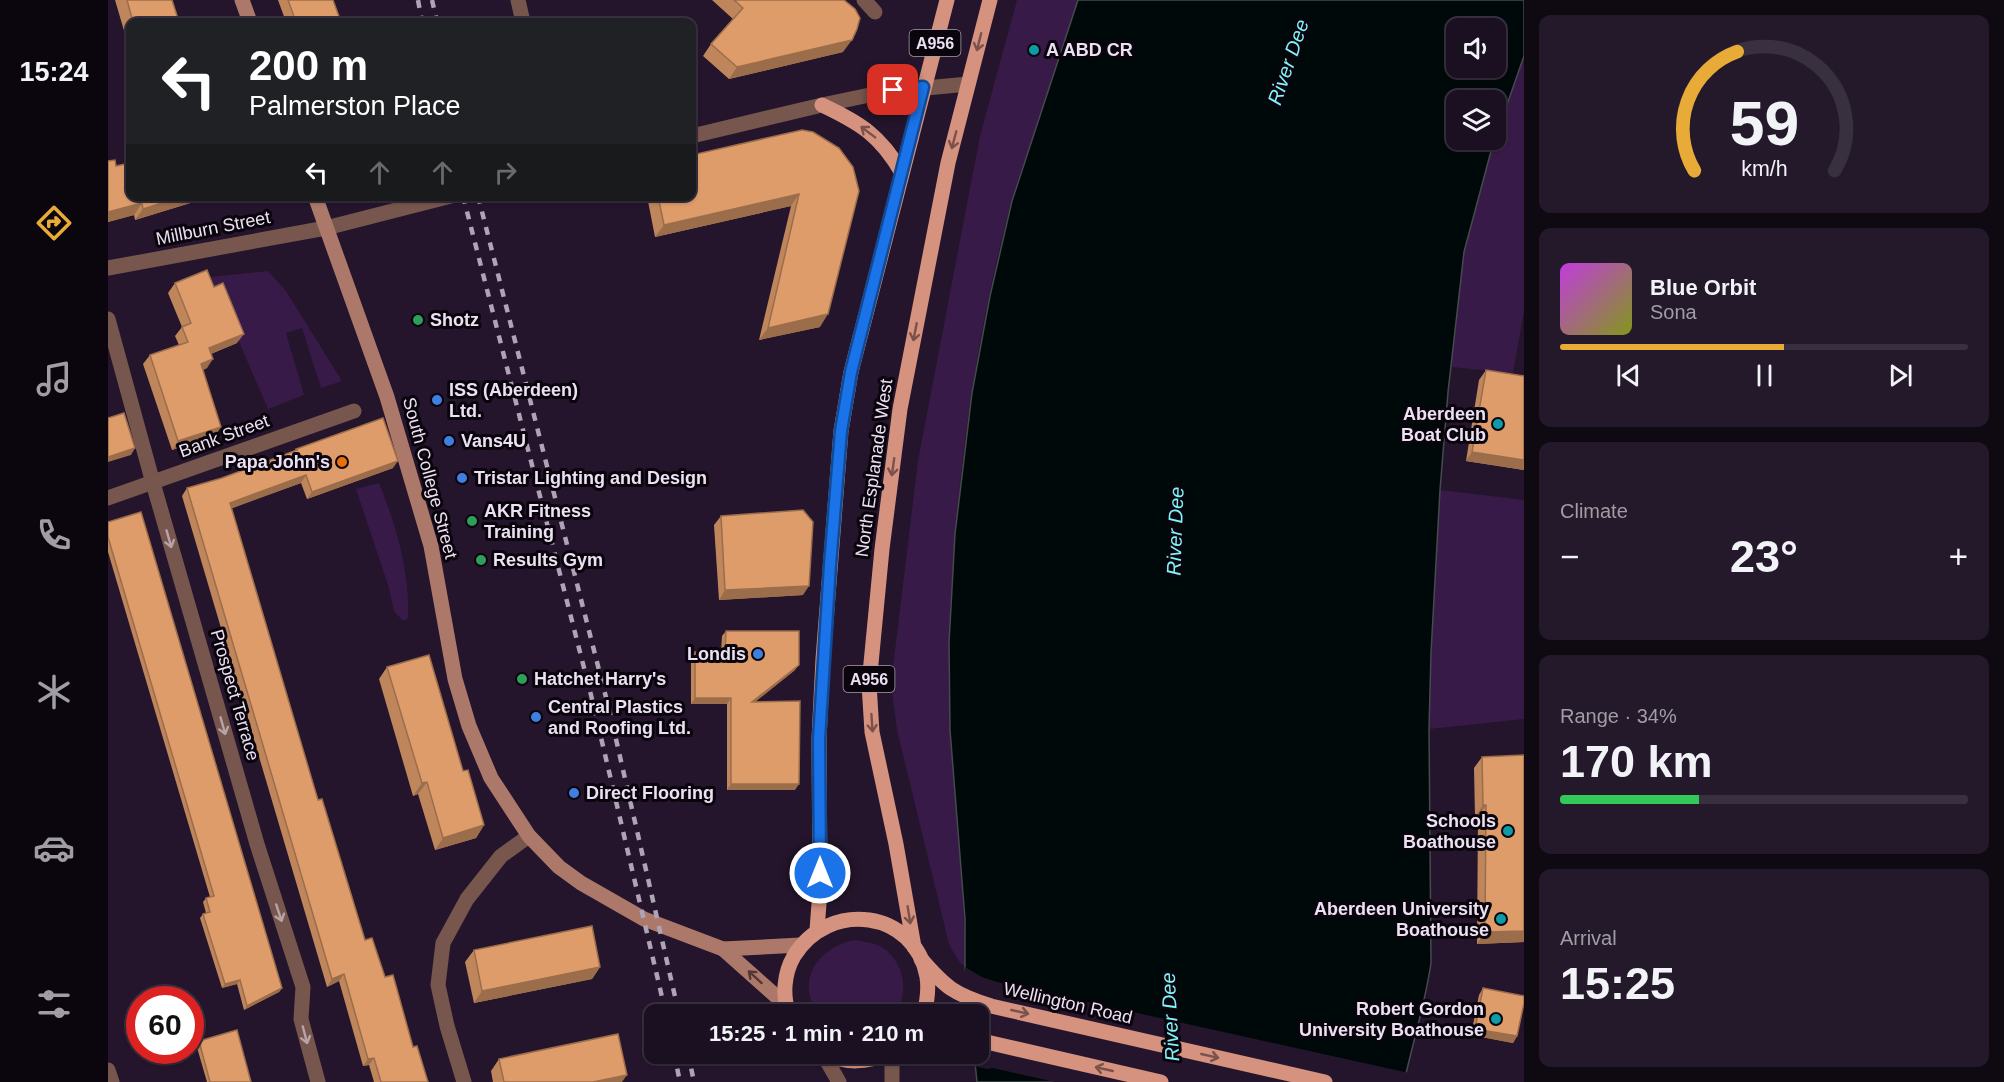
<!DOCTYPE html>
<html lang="en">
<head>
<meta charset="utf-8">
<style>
  :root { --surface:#1b1021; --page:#24192a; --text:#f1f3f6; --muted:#a09da5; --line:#39303f; --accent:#e8ab37 }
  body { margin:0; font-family:Arial,sans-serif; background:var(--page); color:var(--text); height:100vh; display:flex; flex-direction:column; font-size:22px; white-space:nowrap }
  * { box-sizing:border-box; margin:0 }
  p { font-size:20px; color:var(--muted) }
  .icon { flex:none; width:33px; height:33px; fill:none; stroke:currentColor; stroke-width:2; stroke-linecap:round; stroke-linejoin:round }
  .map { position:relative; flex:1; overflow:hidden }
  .panel { display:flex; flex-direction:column; gap:15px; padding:15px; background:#0f0912; width:480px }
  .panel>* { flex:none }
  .banner { position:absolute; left:18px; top:18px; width:570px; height:183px; border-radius:12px; box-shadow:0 2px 4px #0004,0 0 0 2px var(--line); background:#202124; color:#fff; overflow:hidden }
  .tools { position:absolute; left:1338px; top:18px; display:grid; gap:12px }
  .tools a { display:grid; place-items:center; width:60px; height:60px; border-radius:12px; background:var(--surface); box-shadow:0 2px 4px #0004,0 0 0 2px var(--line); font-size:30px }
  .speed { position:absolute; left:18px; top:986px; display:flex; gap:12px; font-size:30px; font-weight:700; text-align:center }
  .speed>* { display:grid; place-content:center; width:78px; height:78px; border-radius:50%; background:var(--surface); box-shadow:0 2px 4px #0004,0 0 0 2px var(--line); line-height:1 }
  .speed .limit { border:9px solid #d22; background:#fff; color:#111 }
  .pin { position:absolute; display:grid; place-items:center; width:51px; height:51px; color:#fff; margin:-26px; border-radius:12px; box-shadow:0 3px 9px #0006 }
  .me { position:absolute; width:66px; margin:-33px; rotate:0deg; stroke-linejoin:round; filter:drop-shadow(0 0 4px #0008) }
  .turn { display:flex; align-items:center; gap:21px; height:126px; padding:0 24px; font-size:27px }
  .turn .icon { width:78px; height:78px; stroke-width:2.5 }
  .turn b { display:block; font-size:42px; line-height:51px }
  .lanes { display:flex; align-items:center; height:57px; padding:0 24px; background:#0003; justify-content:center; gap:30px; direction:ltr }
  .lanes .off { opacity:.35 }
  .big { font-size:45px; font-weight:800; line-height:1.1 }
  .panel .card { flex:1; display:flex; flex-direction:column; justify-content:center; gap:9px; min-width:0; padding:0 21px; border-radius:12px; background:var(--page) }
  .panel .dial { align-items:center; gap:0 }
  .dial svg { height:156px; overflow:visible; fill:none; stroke:var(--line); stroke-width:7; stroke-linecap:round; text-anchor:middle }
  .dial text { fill:var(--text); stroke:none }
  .song { display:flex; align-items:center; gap:18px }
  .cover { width:72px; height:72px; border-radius:9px; background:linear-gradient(135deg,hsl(290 70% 55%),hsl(70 70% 35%)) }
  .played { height:6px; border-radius:3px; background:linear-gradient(90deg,var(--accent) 55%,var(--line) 55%) }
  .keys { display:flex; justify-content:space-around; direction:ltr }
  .heat { display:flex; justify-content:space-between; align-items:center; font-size:33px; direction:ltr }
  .charge { height:9px; border-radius:4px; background:linear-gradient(90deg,#34c759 34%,var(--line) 0) }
  .trip { position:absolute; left:536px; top:1004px; width:345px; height:60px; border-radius:12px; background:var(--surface); box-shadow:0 2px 4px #0004,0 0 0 2px var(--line); font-weight:800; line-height:60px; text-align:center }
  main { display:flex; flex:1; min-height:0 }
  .dock { display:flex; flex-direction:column; width:108px; justify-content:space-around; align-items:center; background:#0b060d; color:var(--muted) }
  .dock .icon { width:42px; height:42px }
  .dock .on { color:var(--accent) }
  .dock b { font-size:27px; color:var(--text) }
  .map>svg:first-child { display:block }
  .green { fill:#371a47 }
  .water { fill:#000909; stroke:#464a4f; stroke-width:1.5; fill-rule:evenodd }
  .pier { fill:#24152c }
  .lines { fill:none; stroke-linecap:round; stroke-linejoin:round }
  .minor { stroke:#77574d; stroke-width:15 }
  .tertiary { stroke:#77574d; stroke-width:15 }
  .secondary { stroke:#ac7869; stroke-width:15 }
  .primary { stroke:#d5927e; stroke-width:15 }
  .rail { stroke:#afa3b6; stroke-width:4.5; stroke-dasharray:8 8; stroke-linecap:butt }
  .wall { fill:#bf865c }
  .shaded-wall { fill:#9b6d4b }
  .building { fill:#de9c6b; stroke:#9b6d4b; stroke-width:1.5 }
  .oneway { stroke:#7a524b }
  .oneway2 { stroke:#b7a3a8 }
  .oneway3 { stroke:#533836 }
  .route-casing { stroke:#114b97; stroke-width:15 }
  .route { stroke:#1a73e8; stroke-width:10 }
  .culture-dot { fill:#0f9aa8; stroke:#0a040d; stroke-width:2 }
  .leisure-dot { fill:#2e9e5b; stroke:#0a040d; stroke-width:2 }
  .shop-dot { fill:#3f7fe0; stroke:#0a040d; stroke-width:2 }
  .food-dot { fill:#e8710a; stroke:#0a040d; stroke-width:2 }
  .labels { text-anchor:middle; stroke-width:6; stroke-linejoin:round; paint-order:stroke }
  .shield { fill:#0a040d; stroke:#a89fad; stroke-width:1.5 }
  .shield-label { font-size:16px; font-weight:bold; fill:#ebe1f2 }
  .poi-label { font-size:18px; font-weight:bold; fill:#ebe1f2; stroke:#0a040d; text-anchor:start }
  .street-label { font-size:18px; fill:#ebe1f2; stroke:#0a040d }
  .water-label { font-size:20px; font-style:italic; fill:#80f4fb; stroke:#0a040d }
</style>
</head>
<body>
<main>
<nav class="dock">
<b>15:24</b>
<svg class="icon on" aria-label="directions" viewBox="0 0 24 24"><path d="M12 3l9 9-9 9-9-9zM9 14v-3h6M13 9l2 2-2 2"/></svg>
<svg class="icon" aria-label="music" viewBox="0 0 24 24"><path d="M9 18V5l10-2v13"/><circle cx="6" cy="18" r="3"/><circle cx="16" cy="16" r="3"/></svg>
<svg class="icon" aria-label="phone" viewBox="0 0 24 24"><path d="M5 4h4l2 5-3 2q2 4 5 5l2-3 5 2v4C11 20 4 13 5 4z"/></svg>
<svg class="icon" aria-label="climate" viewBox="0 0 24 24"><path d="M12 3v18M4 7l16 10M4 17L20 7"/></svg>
<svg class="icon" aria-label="car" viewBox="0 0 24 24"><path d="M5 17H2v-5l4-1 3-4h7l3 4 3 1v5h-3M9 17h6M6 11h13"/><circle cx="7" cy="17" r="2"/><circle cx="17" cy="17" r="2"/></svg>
<svg class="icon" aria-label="filters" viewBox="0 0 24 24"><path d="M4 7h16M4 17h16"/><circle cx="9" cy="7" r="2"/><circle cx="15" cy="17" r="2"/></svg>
</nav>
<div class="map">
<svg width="1416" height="1082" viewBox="0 0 1416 1082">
  <rect width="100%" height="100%" fill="#24152c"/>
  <g class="green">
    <path d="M909,0H970C955,45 940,91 925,136C918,158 909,180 903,202C865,344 846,494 841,641C837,750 857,858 857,967L850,960L841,944L789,730L784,691L785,667L810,461L872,136Z"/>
    <path d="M1416,56V311L1405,373L1343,367L1356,252L1386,140Z"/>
    <path d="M160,271L178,291L234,381L213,388L194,328L178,333L196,395L160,409L103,277Z"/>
    <path d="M271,483C288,525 302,572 300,618L295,621L286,611L281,588L248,489Z"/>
    <path d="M1332,490L1416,500V719L1321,729L1323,653Z"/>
    <path d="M747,940C758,942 769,943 778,950C797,966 801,994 787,1014H710C687,979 711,947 747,940Z"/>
  </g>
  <path class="water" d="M970,0H1416V56L1388,136V100H1348V140H1386L1356,252L1340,392L1332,490L1323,653L1321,729L1323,963C1317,1004 1305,1042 1296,1082H869L866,1053H870V1014H862L857,967V919L842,730L841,643L847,534L864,393L882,296L904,201ZM1348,28H1388V68H1348Z"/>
  <path class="pier" d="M857,967L874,977L889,982L1301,1073L1299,1082H947L885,1068L879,1069L865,1066L863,1053H870V1014H859L856,985Z"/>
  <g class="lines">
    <g class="minor">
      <path d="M410,0L415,22"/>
      <path d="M756,0L767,12"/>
      <path d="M0,319L45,483L149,844L195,987L193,1019L210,1082"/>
      <path d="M0,498L246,411"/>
      <path d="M0,1070L4,1082"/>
      <path d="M356,1082L339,1026L330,985L335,943L359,899L393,856L421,836"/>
    </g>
    <g class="tertiary">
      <path d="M584,136L714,105L776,92L860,84"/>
      <path d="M0,268L218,228L343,196"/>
      <path d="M715,1054L731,1082"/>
      <path d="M784,1082V1053"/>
    </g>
    <g class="secondary">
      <path d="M134,0L142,22"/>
      <path d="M207,196L279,397L323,546L347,679L361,726L383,778L421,836L451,867L473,883L536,919L615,949L678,1005"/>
      <path d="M615,949L693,945"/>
    </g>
    <g class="primary">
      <path d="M714,105C752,123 772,135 794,173"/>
      <path d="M709,930L712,890L711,739L715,659L733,431L743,372L839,0"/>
      <path d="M806,947L788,844L764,732L761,684L774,549L792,409L840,163L882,0"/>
      <path d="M813,959C838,988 846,994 883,1006L1217,1082"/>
      <path d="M681,1014C674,996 676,973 686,956C721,899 807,910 819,977C821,990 819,1002 816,1014"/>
      <path d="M870,1040L1053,1082"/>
      <path d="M714,1053C740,1064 757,1063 783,1053"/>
    </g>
    <g class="rail">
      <path d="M310,0L314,22"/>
      <path d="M324,0L329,22"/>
      <path d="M355,196L483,695L558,1014"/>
      <path d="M370,196L502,713L571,1014"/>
      <path d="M566,1053L572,1082"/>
      <path d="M580,1053L586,1082"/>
    </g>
  </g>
  <g class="wall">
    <path d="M7,0H64L71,22H22V51Z"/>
    <path d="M170,0H225L233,22H178Z"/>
    <path d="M604,0H736L735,52L621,79L595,56L603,44L625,19Z"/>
    <path d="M694,130L712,327L651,340L683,206L547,237L539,196H584Z"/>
    <path d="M8,166L22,196H105L27,220L26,215L0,222Z"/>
    <path d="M67,283L129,343L103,354L99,368L95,370L107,436L64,450L35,364L42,355L71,345L67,336L74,327L60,293Z"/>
    <path d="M1378,370L1416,376V470L1358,461L1371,380Z"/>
    <path d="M188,449L285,468L199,499L193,483L123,508L210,800L257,940L277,977L320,1082H266L261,1065L255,1066L231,981L219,987L74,496L79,488L114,478L187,451Z"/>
    <path d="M613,516L695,595L611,600L606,525Z"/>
    <path d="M0,522L174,988L171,992L136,1010L129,984L114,988L92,918L95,914L98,913L95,902L98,898L102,897L0,552Z"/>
    <path d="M618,631L687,670L647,702L687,790H619V704H583V658L587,652H613L614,636Z"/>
    <path d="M279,667L355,771L376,825L368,838L327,850L310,794L305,796L271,679Z"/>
    <path d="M1374,757L1416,942L1369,944L1370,817H1367L1366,768Z"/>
    <path d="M366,950L492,967L484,979L366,1003L357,962Z"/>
    <path d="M1375,988L1409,1036L1405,1043L1363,1035L1371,995Z"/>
    <path d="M91,1041L143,1082H99L88,1044Z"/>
    <path d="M391,1059L514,1082H385L383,1071Z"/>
  </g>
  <g class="shaded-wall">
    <path d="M744,40L735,52L621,79L629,67Z"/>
    <path d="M691,194L683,206L547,237L556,225Z"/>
    <path d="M76,196H105L27,220L35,209Z"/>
    <path d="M34,203L26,215L0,222V212Z"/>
    <path d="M720,314L712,327L651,340L660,328Z"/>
    <path d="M136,334L129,343L94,357L101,348Z"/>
    <path d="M105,359L99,368L86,373L93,364Z"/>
    <path d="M113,427L107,436L64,450L70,441Z"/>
    <path d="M27,448L23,455L0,462V457Z"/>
    <path d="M1364,452L1416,460V470L1358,461Z"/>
    <path d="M290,461L285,468L199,499L204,492Z"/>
    <path d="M198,475L193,483L117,511L122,503Z"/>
    <path d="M701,586L695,595L611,600L617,590Z"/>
    <path d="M691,665L687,670L640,707L644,702Z"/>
    <path d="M587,698H623L619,704H583Z"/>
    <path d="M319,782L310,794L305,796L314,783Z"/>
    <path d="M623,784H691L687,790H619Z"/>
    <path d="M1375,805H1378L1370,817H1367Z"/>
    <path d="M376,825L368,838L327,850L335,838Z"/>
    <path d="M1416,931V942L1369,944L1377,932Z"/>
    <path d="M492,967L484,979L366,1003L374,991Z"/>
    <path d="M236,974L231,981L219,987L224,979Z"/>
    <path d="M132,980L129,984L114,988L117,984Z"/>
    <path d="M174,988L171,992L136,1010L139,1006Z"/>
    <path d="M1367,1029L1409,1036L1405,1043L1363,1035Z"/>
    <path d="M266,1058L261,1065L255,1066L260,1059Z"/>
    <path d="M519,1075L514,1082H485Z"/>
  </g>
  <g class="building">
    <path d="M19,0H64L71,22H25Z"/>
    <path d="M180,0H225L233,22H188Z"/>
    <path d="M626,0H736L747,9L752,18L749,29L744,40L629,67L603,44L635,8Z"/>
    <path d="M694,130L705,132L731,148L745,167L751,191L720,314L660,328L691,194L556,225L550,196H584V155Z"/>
    <path d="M7,160L8,166L22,163V196H76L35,209L34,203L0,212V161Z"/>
    <path d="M99,270L106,287L115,283L136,334L101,348L105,359L93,364L113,427L70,441L42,355L80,342L74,327L83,323L67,283Z"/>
    <path d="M1378,370L1416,376V460L1364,452Z"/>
    <path d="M16,413L27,448L0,457V418Z"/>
    <path d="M275,418L290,461L204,492L198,475L122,503L210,800L214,799L257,940L264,938L277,977L285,975L305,1047L309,1046L320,1082H273L266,1058L260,1059L236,974L224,979L79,488L114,478L189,450L188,449Z"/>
    <path d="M695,510L705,522L701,586L617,590L613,516Z"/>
    <path d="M33,512L174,988L139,1006L132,980L117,984L98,924L95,914L102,912L98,898L106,896L0,537V522Z"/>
    <path d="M618,631H691V665L644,702L692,701L691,784H623V698H587V652H617Z"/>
    <path d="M321,655L355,771L360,770L376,825L335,838L319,782L314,783L279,667Z"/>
    <path d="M1416,755V931L1377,932L1378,805H1375L1374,757Z"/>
    <path d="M484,926L492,967L374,991L366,950Z"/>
    <path d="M1375,988L1416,996V1003L1409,1036L1367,1029Z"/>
    <path d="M129,1030L143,1082H102L91,1041Z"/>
    <path d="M510,1034L519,1075L485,1082H396L391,1059Z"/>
  </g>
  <defs><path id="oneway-shaft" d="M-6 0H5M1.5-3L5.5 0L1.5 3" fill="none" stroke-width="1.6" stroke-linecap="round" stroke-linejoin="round" transform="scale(1.5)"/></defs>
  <g class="oneway">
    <use href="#oneway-shaft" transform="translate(871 42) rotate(104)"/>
    <use href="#oneway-shaft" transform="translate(760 132) rotate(-143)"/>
    <use href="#oneway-shaft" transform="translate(846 140) rotate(105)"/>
    <use href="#oneway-shaft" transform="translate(807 332) rotate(101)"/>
    <use href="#oneway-shaft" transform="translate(785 467) rotate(98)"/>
    <use href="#oneway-shaft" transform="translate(764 723) rotate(86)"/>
    <use href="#oneway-shaft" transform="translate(801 915) rotate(81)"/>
    <use href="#oneway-shaft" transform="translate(912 1012) rotate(13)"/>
    <use href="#oneway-shaft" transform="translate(1102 1056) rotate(13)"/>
    <use href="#oneway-shaft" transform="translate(996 1069) rotate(-167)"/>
  </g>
  <g class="oneway2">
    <use href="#oneway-shaft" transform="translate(61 539) rotate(74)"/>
    <use href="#oneway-shaft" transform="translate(115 726) rotate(74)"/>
    <use href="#oneway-shaft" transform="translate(171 913) rotate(72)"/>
    <use href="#oneway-shaft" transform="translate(197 1035) rotate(75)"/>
  </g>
  <use class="oneway3" href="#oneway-shaft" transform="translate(647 977) rotate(-138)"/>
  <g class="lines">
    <g class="route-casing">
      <path id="route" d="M712,873L711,739L722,565L733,431L743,372L815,87L785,90"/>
    </g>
    <use href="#route" class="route"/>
  </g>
  <g class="culture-dot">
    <circle cx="926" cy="50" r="6"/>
    <circle cx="1390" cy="424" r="6"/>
    <circle cx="1400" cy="831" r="6"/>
    <circle cx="1393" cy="919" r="6"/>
    <circle cx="1388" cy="1019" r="6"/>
  </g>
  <g class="leisure-dot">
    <circle cx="310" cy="320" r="6"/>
    <circle cx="364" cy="521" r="6"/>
    <circle cx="373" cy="560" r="6"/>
    <circle cx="414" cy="679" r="6"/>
  </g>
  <g class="shop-dot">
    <circle cx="329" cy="400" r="6"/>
    <circle cx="341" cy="441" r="6"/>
    <circle cx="354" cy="478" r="6"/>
    <circle cx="650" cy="654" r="6"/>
    <circle cx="428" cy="717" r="6"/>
    <circle cx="466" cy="793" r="6"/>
  </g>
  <circle class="food-dot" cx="234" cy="462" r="6"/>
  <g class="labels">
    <g class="shield">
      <rect x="801.5" y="30" width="51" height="26" rx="4.5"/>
      <rect x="735.5" y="666" width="51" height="26" rx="4.5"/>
    </g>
    <g class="shield-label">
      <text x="827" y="49">A956</text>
      <text x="761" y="685">A956</text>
    </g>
    <g class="poi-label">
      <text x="938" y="56">A ABD CR</text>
      <text x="322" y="326">Shotz</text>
      <text x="341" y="396">ISS (Aberdeen)<tspan x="341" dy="21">Ltd.</tspan></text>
      <text x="1378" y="420" text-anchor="end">Aberdeen<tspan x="1378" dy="21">Boat Club</tspan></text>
      <text x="353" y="447">Vans4U</text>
      <text x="222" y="468" text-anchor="end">Papa John's</text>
      <text x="366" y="484">Tristar Lighting and Design</text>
      <text x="376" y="517">AKR Fitness<tspan x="376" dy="21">Training</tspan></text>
      <text x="385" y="566">Results Gym</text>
      <text x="638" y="660" text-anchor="end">Londis</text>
      <text x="426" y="685">Hatchet Harry's</text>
      <text x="440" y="713">Central Plastics<tspan x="440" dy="21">and Roofing Ltd.</tspan></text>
      <text x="478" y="799">Direct Flooring</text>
      <text x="1388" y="827" text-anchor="end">Schools<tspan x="1388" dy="21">Boathouse</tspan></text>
      <text x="1381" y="915" text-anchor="end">Aberdeen University<tspan x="1381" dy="21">Boathouse</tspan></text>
      <text x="1376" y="1015" text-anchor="end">Robert Gordon<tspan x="1376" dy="21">University Boathouse</tspan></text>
    </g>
    <g class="street-label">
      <text transform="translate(105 228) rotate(-11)" y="6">Millburn Street</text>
      <text transform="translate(116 436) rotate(-20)" y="6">Bank Street</text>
      <text transform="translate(766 468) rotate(-82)" y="6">North Esplanade West</text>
      <text transform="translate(322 478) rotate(75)" y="6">South College Street</text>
      <text transform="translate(127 695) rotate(74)" y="6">Prospect Terrace</text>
      <text transform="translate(960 1003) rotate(13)" y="6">Wellington Road</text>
    </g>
    <g class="water-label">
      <text transform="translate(1180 62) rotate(-71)" y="7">River Dee</text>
      <text transform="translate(1067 531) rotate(-88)" y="7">River Dee</text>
      <text transform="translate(1062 1017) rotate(-93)" y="7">River Dee</text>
    </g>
  </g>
</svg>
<div class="tools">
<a><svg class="icon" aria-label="sound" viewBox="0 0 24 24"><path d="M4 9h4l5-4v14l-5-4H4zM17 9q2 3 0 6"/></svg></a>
<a><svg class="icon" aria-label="layers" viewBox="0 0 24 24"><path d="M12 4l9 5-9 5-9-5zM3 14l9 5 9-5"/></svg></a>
</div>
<div class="speed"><div class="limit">60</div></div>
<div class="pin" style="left:785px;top:90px;background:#d93025"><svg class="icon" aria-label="arrive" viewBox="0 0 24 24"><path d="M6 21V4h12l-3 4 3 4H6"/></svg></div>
<svg class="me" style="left:712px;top:873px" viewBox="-20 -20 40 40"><circle r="17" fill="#1a73e8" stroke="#fff" stroke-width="3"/><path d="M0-11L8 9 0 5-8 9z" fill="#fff"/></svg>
<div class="trip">15:25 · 1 min · 210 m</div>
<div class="banner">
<div class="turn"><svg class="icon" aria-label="left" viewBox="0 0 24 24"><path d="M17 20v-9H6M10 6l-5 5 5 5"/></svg><div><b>200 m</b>Palmerston Place</div></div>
<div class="lanes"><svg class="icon" aria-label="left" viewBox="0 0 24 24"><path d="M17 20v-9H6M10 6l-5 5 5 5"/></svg><svg class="icon off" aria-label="ahead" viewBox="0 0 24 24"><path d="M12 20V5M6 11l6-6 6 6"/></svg><svg class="icon off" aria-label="ahead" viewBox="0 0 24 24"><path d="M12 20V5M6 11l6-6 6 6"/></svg><svg class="icon off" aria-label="right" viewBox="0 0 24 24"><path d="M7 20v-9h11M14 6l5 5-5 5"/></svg></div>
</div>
</div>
<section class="panel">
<div class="card dial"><svg viewBox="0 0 100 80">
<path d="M14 69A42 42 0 1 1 86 69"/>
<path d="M14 69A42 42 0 0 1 36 8" stroke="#e8ab37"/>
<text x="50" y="56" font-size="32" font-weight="700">59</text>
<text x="50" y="72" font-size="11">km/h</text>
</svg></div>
<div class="card">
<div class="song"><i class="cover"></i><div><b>Blue Orbit</b><p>Sona</p></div></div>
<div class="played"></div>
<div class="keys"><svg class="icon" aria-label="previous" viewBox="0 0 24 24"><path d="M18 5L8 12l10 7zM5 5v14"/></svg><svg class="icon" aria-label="pause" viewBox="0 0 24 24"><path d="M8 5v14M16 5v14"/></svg><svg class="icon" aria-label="next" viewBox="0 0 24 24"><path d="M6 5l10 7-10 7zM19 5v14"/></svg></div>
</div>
<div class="card"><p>Climate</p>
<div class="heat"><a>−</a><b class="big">23°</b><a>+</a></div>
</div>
<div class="card"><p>Range · 34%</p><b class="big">170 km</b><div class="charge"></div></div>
<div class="card"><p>Arrival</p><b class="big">15:25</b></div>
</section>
</main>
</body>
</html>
